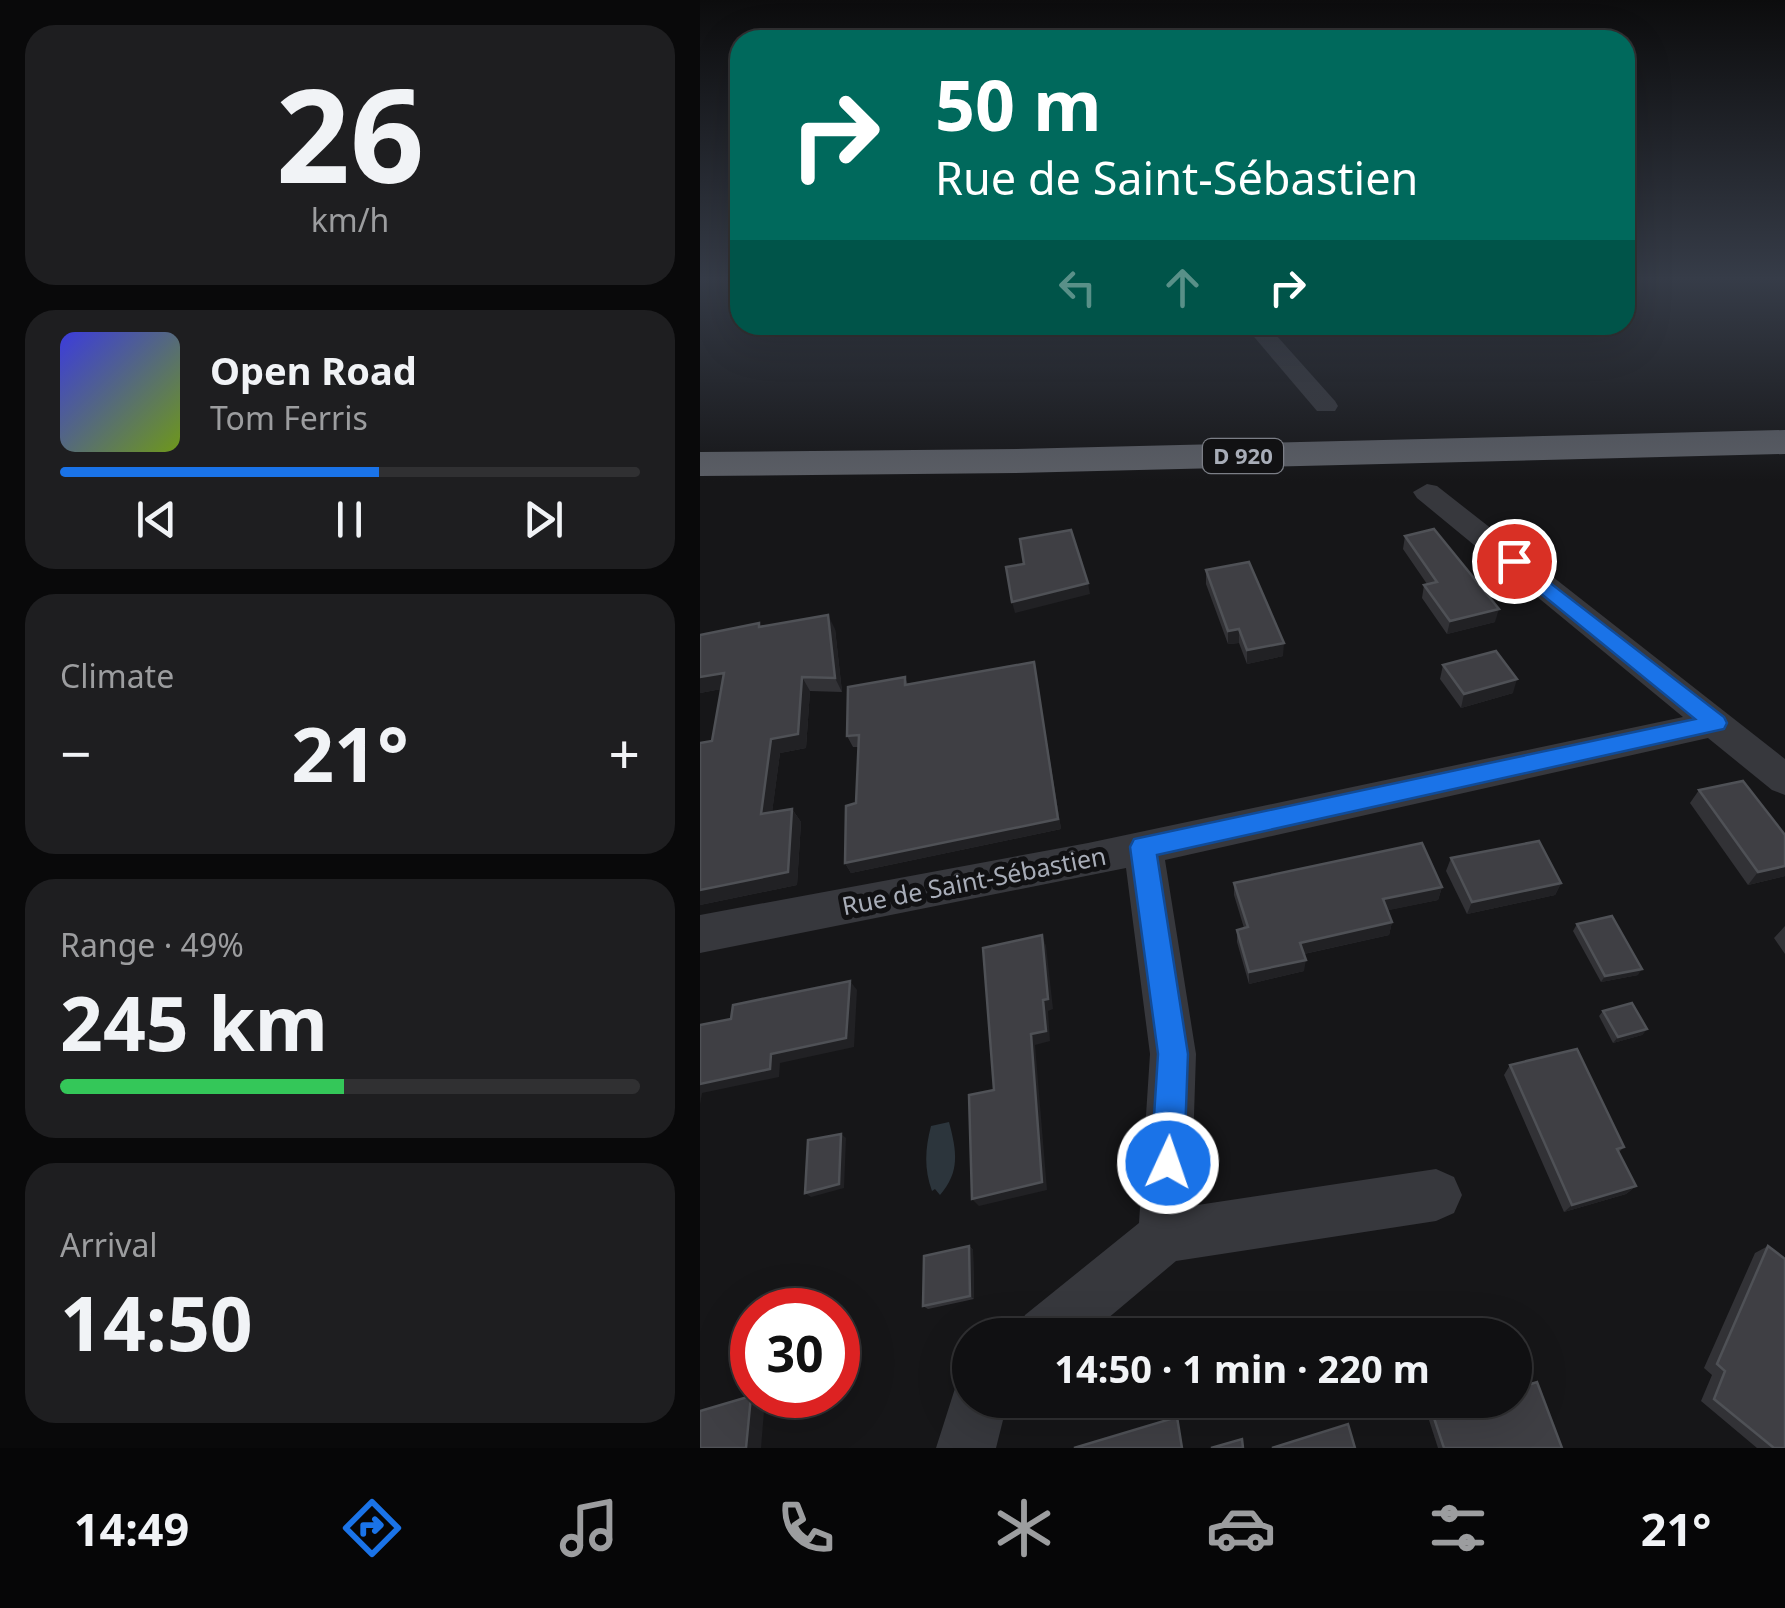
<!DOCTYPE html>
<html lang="en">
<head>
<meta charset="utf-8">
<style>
  :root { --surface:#101012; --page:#1e1e20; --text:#f1f3f6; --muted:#9c9d9f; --line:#303032; --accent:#1a73e8 }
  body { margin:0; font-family:"Noto Sans",sans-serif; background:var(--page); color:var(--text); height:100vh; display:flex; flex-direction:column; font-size:38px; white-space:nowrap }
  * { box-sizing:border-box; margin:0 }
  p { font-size:32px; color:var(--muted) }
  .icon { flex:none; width:55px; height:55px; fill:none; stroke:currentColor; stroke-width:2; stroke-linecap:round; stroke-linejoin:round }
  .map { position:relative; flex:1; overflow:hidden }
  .drawer { display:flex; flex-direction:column; gap:25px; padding:25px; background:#09090a; width:700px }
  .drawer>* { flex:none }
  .banner { position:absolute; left:30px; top:30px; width:905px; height:305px; border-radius:30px; box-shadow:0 10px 40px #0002,0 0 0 2px var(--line); background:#00695c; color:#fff; overflow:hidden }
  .speed { position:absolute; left:30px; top:1288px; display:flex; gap:20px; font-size:50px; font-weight:700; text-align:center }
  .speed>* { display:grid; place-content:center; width:130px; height:130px; border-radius:50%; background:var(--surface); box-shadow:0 10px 40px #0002,0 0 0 2px var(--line); line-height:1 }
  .speed .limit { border:15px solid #d22; background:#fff; color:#111 }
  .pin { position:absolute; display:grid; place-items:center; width:85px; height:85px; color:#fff; margin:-42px; border:5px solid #fff; border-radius:50%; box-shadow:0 2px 10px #0007 }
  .me { position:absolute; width:110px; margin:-55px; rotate:3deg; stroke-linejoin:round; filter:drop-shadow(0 0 8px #0008) }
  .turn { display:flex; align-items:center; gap:35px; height:210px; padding:0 40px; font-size:45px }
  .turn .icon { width:130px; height:130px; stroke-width:2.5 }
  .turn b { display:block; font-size:70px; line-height:85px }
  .lanes { display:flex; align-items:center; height:95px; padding:0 40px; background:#0003; justify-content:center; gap:50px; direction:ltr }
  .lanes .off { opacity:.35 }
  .big { font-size:75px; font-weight:700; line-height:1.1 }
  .drawer .card { flex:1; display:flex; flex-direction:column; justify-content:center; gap:15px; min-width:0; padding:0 35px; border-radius:30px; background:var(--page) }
  .drawer .dial { align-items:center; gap:0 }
  .dial b { font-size:130px; line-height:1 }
  .song { display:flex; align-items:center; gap:30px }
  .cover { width:120px; height:120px; border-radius:15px; background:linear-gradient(135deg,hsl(240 70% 55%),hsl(80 70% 35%)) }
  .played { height:10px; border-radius:5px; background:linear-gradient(90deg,var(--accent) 55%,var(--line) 55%) }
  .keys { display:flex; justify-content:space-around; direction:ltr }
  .heat { display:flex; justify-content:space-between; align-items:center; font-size:55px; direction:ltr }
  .charge { height:15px; border-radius:8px; background:linear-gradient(90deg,#34c759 49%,var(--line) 0) }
  .trip { position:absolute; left:252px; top:1318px; width:580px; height:100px; border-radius:50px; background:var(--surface); box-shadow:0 10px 40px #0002,0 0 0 2px var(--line); font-weight:700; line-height:100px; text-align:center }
  .dock { display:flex; height:160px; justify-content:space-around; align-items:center; background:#060607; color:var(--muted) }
  .dock .icon { width:70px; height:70px }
  .dock .current { color:var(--accent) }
  .dock b { font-size:45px; color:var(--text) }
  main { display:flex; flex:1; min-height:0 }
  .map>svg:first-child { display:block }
  .water { fill:#2c353c }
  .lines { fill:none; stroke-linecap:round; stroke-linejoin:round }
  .minor { fill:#37383d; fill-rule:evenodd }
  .trunk { fill:#5b5e65; fill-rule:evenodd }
  .wall { fill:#323236 }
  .shaded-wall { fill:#212124 }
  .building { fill:#3f3f44; stroke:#4f5156; stroke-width:2.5 }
  .route { fill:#1a73e8; stroke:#114b97; stroke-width:2.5 }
  .labels { text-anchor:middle; stroke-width:10; stroke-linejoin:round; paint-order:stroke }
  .shield { fill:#111113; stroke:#7b7e86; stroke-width:2.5 }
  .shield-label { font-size:22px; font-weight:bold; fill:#a8adb8 }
  .street-label { font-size:25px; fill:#a8adb8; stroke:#111113 }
</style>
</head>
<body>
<main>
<section class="drawer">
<div class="card dial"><b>26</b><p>km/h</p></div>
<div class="card">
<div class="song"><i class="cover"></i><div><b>Open Road</b><p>Tom Ferris</p></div></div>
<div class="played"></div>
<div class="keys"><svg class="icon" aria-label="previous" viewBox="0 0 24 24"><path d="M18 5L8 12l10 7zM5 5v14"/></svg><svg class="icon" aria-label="pause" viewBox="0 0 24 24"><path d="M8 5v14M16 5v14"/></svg><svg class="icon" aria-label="next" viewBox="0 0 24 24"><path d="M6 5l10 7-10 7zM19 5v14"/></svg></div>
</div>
<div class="card"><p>Climate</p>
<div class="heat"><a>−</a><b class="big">21°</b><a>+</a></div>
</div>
<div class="card"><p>Range · 49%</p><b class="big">245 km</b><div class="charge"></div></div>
<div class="card"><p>Arrival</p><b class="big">14:50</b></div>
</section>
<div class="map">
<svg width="1085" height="1448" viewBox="0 0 1085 1448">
  <rect width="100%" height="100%" fill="#161618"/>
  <path class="water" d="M249,1122C257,1152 260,1172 240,1195L235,1189L232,1191C224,1169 225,1149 231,1126Z"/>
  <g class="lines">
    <g class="minor">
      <path d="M544,325H567L635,401L638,406L635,411H617Z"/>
      <path d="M727,484L737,486L1085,759V795L1072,790L1008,738L465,860L496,1054L491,1206L736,1169L754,1177L762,1195L754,1213L736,1221L476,1261L388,1335H317L325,1315L439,1223L450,1054L426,868L0,953V915L388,843L983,717L717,498L713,492Z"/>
      <path d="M270,1375V1400H308L296,1448H236L258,1379Z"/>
    </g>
    <path class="trunk" d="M1085,430V454L316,473L0,476V452L316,449Z"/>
  </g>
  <g class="wall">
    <path d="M705,536L795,622L747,634L722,598L724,585L727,584L703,549Z"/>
    <path d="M506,570L583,656L547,664L539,643L528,644L506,584Z"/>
    <path d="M61,627L135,629L142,692L110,691L106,748L80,753L72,812L92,809L101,822L97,885L0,905V743L12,741L21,689L0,693V635Z"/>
    <path d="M334,662L361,829L151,873L145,863L156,803L158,747H153L147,736L205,677L208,685Z"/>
    <path d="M743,665L813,693L761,708L740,679Z"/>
    <path d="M999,790L1085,835V876L1048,885L990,803Z"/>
    <path d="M751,858L861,883L855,895L767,914L746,871Z"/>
    <path d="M534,883L742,887L738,900L688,910L692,922L689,935L604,954V971L549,984L537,942V930L544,928L534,895Z"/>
    <path d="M877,924L938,975L901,982L873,931Z"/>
    <path d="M1085,926V954L1074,938Z"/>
    <path d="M903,1011L947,1029L942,1035L913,1043L899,1016Z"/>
    <path d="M810,1065L924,1147L919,1152L936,1186L926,1194L864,1212L804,1075Z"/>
    <path d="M269,1246L273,1250L274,1299L228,1309L223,1306Z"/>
    <path d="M1068,1246L1085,1448H1057L1001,1401L1012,1375L1004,1368L1055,1253Z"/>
    <path d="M780,1400L862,1448H738L728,1417Z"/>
  </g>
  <g class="shaded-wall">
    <path d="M388,583L390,594L315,613L312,602Z"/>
    <path d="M799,609L795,622L747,634L750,621Z"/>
    <path d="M128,615L135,629L142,692L135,678Z"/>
    <path d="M539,629V643L528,644V631Z"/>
    <path d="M584,643L583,656L547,664V650Z"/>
    <path d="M334,662L361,829L151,873L145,863Z"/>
    <path d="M24,673L32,687L0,693V677Z"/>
    <path d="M102,677L110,691L106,748L80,753L70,828L61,814L71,739Z"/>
    <path d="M817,679L813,693L761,708L764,694Z"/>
    <path d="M92,809L101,822L97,885L0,905V890Z"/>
    <path d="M1085,866V876L1048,885L1058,872Z"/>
    <path d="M861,883L855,895L767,914L772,902Z"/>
    <path d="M742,887L738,900L680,912L683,899Z"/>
    <path d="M692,922L689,935L599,955L600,943Z"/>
    <path d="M342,935L346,946L353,1009L348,1011L350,1041L335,1045L347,1190L279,1206L272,1199L343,1000Z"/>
    <path d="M606,960L604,971L549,984V972Z"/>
    <path d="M942,969L938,975L901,982L905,976Z"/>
    <path d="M150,981L157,990L154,1047L80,1063L79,1077L2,1093L0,1104V1084L71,1054Z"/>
    <path d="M947,1029L942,1035L913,1043L918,1037Z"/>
    <path d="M141,1134L146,1138L144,1188L111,1197L105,1193Z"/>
    <path d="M936,1186L926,1194L864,1212L872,1205Z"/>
    <path d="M269,1246L273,1250L274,1299L270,1296Z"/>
    <path d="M51,1396L65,1399L61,1448H46Z"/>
  </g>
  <g class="building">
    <path d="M734,529L799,609L750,621L724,585L737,582L705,536Z"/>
    <path d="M371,530L388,583L312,602L306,567L324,564L320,539Z"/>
    <path d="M549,562L584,643L547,650L539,629L528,631L506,570Z"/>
    <path d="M128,615L135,678L102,677L98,734L71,739L61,814L92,809L88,872L0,890V743L12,741L24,673L0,677V635L59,623V627Z"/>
    <path d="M796,651L817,679L764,694L743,665Z"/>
    <path d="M334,662L358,819L145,863L146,806L156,803L159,735L147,736L148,687L205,677V685Z"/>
    <path d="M1043,781L1085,835V866L1058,872L999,790Z"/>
    <path d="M839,841L861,883L772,902L751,858Z"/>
    <path d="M722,843L742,887L683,899L692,922L600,943L606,960L549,972L537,930L548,927L534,883Z"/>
    <path d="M912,916L942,969L905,976L877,924Z"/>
    <path d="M342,935L348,999L343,1000L346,1031L331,1034L342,1182L272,1199L269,1095L294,1090L283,948Z"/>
    <path d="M150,981L146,1038L71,1054L70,1069L0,1084V1025L31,1019L33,1005Z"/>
    <path d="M932,1003L947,1029L918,1037L903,1011Z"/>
    <path d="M877,1049L924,1147L917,1149L936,1186L872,1205L810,1065Z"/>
    <path d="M141,1134L139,1184L105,1193L108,1140Z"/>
    <path d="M269,1246L270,1296L223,1306L224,1256Z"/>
    <path d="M1068,1246L1085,1259V1448H1074L1014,1399L1025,1371L1017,1364Z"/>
    <path d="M837,1382L862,1448H744L733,1415L780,1400H815V1389Z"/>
    <path d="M51,1396L46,1448H0V1411Z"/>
    <path d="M477,1417L482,1448H374Z"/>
    <path d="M648,1424L655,1448H572Z"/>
    <path d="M542,1439L543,1448H511Z"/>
  </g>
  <linearGradient id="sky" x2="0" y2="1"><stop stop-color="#0c0c0d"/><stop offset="0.58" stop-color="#363c48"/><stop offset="1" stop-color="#363c48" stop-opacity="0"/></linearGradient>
  <rect width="1085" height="481" fill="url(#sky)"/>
  <path class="route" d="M814,555L1024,717L1027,723L1024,729L457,855L488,1054L484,1163L479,1175L468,1180L456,1175L451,1163L458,1054L430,847L434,839L995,719L807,566V557Z"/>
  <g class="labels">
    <rect class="shield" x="503" y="439" width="80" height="34" rx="8"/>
    <g class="shield-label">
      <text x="543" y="464">D 920</text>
    </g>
    <g class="street-label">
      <text transform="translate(274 881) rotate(-11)" y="9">Rue de Saint-Sébastien</text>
    </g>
  </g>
</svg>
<div class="speed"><div class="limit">30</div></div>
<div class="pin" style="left:814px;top:561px;background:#d93025"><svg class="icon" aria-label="arrive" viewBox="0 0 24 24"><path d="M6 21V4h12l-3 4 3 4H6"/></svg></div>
<svg class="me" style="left:468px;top:1163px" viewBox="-20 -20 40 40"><circle r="17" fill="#1a73e8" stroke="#fff" stroke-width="3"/><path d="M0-11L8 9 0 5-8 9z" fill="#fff"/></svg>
<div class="trip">14:50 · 1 min · 220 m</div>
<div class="banner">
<div class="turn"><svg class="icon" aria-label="right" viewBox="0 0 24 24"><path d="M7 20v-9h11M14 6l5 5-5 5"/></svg><div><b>50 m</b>Rue de Saint-Sébastien</div></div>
<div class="lanes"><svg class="icon off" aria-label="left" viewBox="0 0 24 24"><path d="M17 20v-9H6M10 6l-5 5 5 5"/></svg><svg class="icon off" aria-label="ahead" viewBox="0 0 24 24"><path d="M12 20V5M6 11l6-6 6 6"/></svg><svg class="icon" aria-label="right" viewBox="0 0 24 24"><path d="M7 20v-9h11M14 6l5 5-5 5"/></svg></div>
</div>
</div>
</main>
<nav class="dock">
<b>14:49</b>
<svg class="icon current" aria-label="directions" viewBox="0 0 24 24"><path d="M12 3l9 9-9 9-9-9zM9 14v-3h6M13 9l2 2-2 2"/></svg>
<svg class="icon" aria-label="music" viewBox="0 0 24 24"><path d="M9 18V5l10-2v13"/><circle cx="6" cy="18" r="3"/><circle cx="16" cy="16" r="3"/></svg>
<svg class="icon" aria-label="phone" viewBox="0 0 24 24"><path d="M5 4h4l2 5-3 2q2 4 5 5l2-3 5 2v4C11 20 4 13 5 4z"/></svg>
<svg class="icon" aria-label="climate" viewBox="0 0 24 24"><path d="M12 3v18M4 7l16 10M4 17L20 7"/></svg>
<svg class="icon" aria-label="car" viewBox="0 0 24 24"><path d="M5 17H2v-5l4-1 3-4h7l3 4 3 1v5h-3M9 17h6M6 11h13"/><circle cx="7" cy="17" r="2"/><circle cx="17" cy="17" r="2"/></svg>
<svg class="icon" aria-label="filters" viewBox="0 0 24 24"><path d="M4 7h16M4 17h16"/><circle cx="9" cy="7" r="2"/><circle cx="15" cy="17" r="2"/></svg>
<b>21°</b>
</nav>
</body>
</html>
